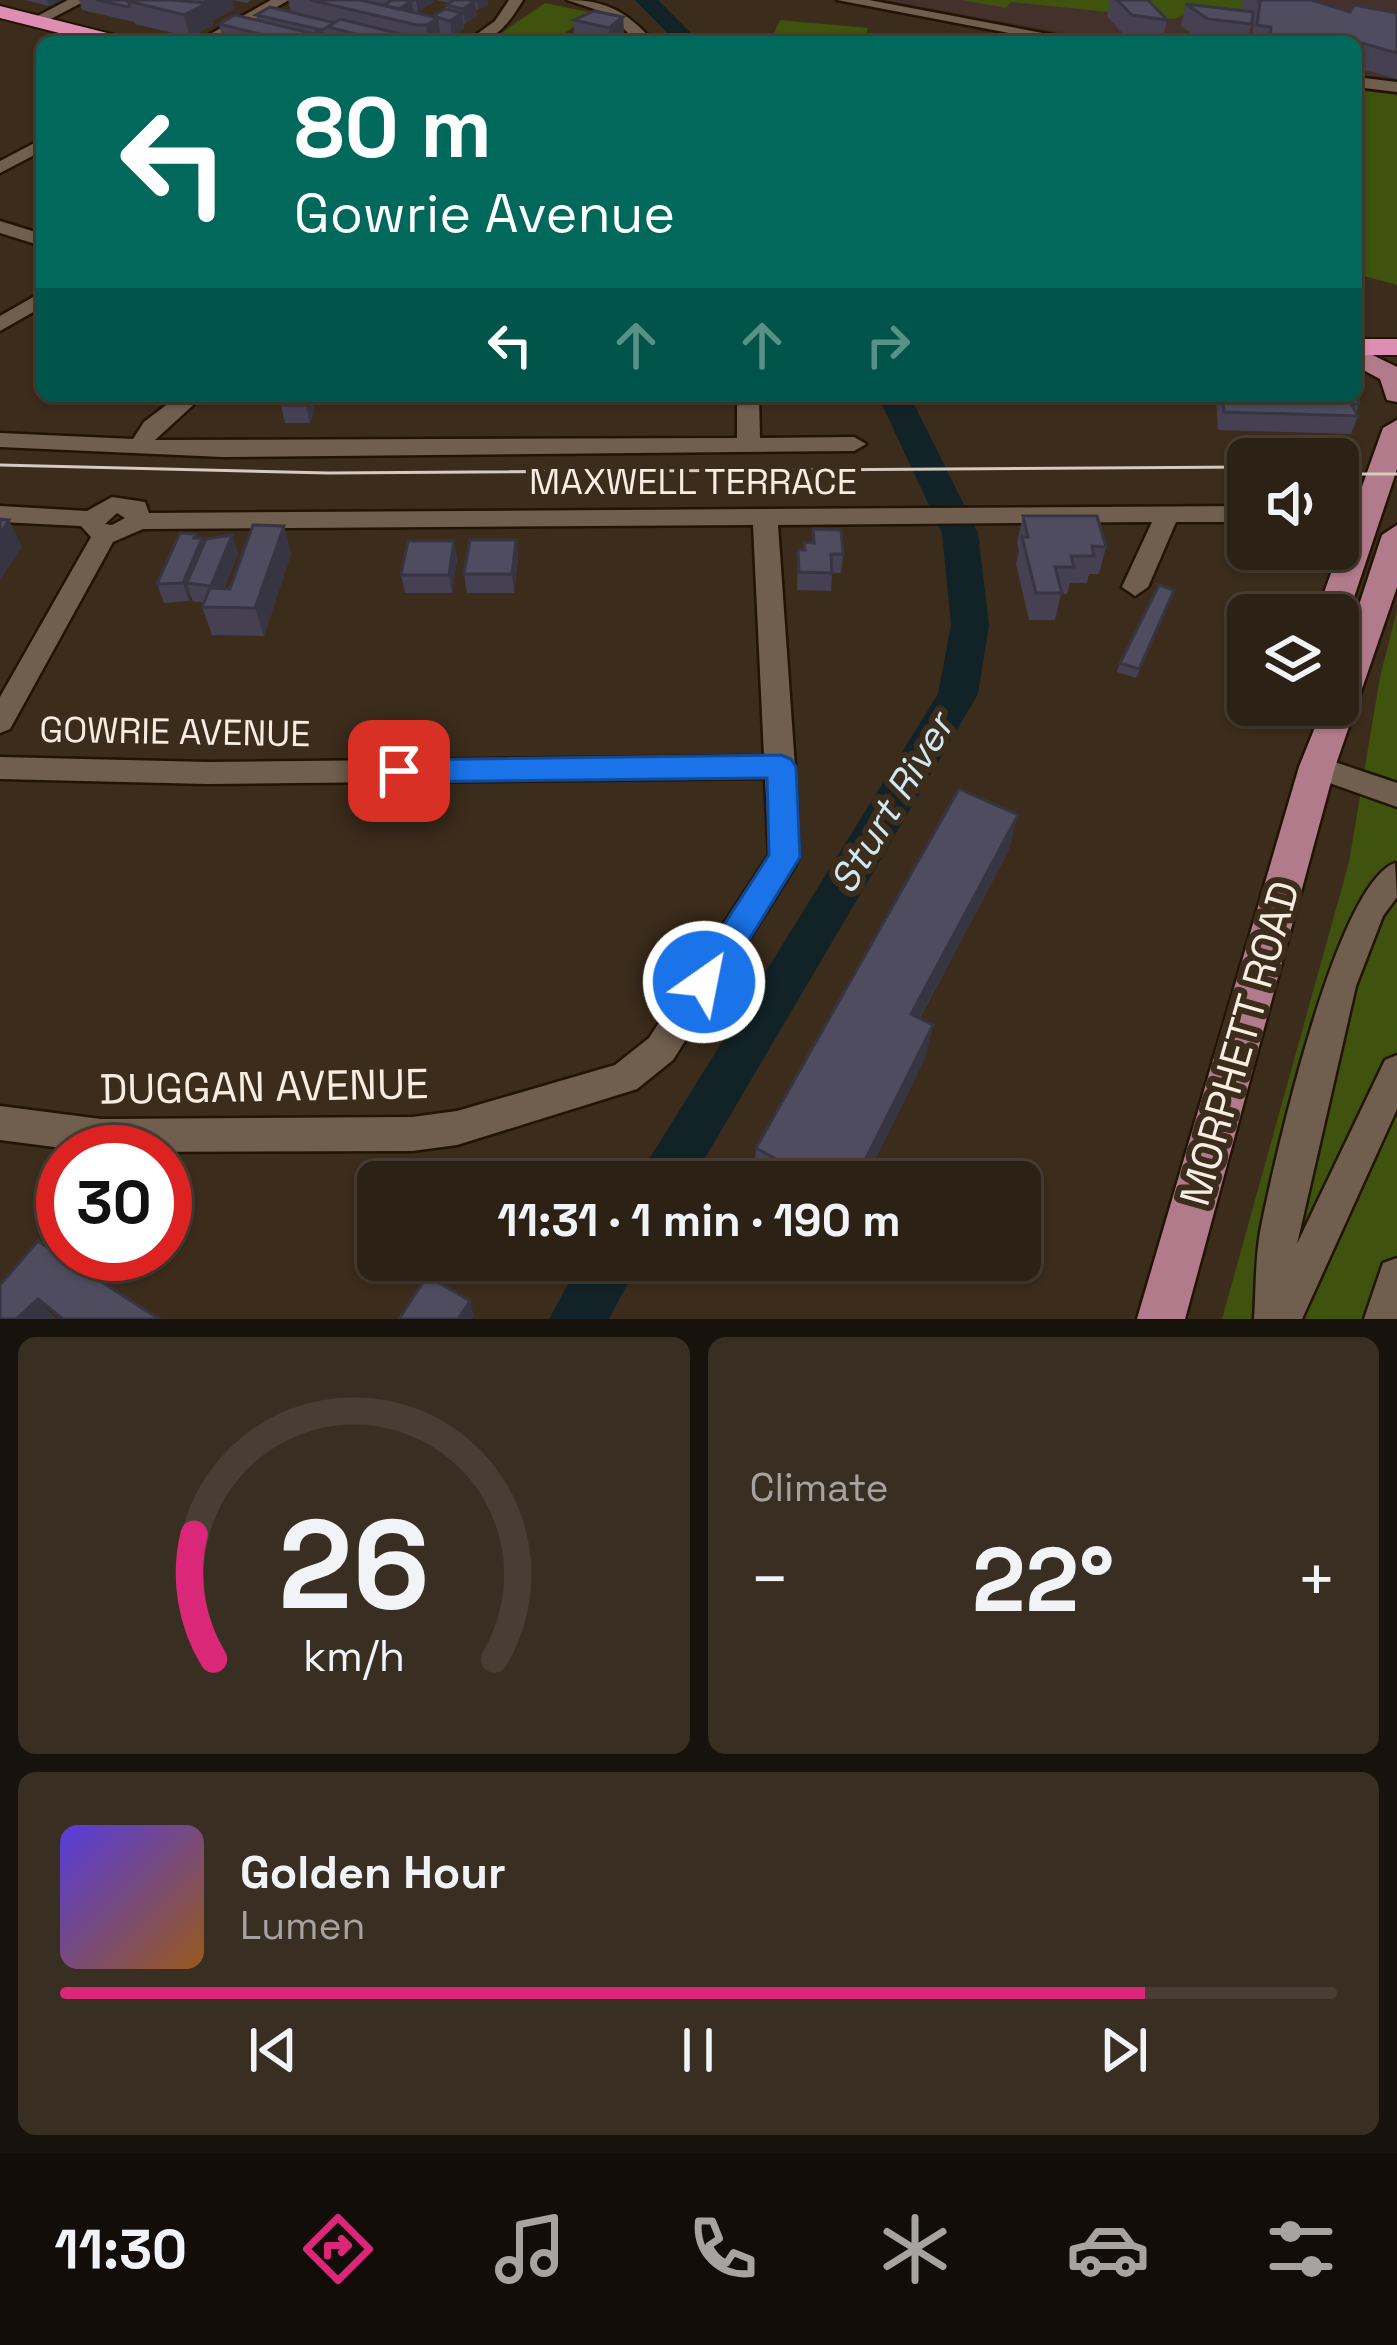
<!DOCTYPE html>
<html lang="en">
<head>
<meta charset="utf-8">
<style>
  :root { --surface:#2c2115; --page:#382e22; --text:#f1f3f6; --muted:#a6a3a0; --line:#483e34; --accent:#db2777 }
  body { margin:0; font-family:"Space Grotesk",sans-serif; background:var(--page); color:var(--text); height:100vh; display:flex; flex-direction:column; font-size:45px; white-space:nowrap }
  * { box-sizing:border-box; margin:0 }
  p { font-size:39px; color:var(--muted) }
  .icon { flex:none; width:66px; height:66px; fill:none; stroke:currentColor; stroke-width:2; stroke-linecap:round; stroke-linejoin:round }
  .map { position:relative; height:1319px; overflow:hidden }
  .sheet { display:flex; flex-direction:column; gap:18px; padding:18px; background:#18120c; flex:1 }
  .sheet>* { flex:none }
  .guide { position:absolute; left:36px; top:36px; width:1326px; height:366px; border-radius:18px; box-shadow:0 3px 9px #0004,0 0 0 3px var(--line); background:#00695c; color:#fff; overflow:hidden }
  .tools { position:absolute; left:1227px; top:438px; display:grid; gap:24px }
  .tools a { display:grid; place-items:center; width:132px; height:132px; border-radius:18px; background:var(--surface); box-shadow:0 3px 9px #0004,0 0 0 3px var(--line); font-size:60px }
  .speed { position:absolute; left:36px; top:1125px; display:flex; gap:24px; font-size:60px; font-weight:700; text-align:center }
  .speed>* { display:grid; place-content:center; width:156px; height:156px; border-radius:50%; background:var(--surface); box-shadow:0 3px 9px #0004,0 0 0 3px var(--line); line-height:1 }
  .speed .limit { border:18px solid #d22; background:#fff; color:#111 }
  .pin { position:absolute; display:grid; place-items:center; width:102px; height:102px; color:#fff; margin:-51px; border-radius:24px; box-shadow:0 6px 18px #0006 }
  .me { position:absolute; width:132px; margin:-66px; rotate:33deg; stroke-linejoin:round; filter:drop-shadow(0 0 9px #0008) }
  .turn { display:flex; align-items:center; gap:42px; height:252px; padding:0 60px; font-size:54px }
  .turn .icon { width:156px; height:156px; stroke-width:2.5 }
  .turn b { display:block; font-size:84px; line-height:102px }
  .lanes { display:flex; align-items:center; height:114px; padding:0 60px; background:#0003; justify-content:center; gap:60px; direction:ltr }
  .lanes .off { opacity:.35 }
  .big { font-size:90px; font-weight:600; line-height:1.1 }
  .sheet .card { flex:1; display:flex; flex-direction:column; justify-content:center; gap:18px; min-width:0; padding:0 42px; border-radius:18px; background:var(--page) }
  .sheet .dial { align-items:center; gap:0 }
  .dial svg { height:312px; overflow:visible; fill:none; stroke:var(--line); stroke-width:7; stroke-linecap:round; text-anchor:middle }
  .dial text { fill:var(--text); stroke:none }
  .song { display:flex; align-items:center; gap:36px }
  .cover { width:144px; height:144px; border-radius:18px; background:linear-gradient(135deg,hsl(250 70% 55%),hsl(30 70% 35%)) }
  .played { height:12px; border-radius:6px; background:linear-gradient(90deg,var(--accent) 85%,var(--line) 85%) }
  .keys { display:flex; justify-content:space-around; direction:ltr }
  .heat { display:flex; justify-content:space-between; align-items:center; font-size:66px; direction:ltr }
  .sheet .tiles { flex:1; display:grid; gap:18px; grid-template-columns:1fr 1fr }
  .card:last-child { grid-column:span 2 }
  .trip { position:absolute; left:357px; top:1161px; width:684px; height:120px; border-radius:18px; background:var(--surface); box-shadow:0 3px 9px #0004,0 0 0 3px var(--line); font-weight:600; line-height:120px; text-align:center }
  .tabs { display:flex; height:192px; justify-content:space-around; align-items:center; background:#120d08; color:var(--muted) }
  .tabs .icon { width:84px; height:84px }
  .tabs .selected { color:var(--accent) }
  .tabs b { font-size:54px; color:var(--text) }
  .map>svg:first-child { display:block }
  .education { fill:#45312c }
  .green { fill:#3f520e }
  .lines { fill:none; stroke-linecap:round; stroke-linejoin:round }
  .river { fill:#122328; fill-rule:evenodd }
  .minor-casing { stroke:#211405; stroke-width:5 }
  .major-casing { stroke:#211405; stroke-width:5 }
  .highway-casing { stroke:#211405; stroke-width:4 }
  .minor { fill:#705f4e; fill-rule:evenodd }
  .major { fill:#b27b8b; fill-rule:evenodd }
  .highway { fill:#de8eb3; fill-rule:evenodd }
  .tram { stroke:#d6cbc0; stroke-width:3 }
  .wall { fill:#454153 }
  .shaded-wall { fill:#383543 }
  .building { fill:#504c60; stroke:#383543; stroke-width:3 }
  .route { fill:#1a73e8; stroke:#114b97; stroke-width:3 }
  .labels { text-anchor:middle; stroke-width:12; stroke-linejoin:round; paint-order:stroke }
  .street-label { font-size:36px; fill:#f7ede3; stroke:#3b2c1c }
  .water-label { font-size:39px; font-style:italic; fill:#cee9f2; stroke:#3b2c1c }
  .near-street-label { font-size:42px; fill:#f7ede3; stroke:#3b2c1c }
</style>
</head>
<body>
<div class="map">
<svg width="1397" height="1319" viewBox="0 0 1397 1319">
  <rect width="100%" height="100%" fill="#3b2c1c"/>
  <path class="education" d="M885,0H1397V82L1356,77V42H1114Z"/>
  <g class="green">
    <path d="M962,0H1256L1259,8L1191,11L1175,19L1011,2L1006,8Z"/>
    <path d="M545,3L593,13L562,35L588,42H488Z"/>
    <path d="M780,20L868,28L864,42H770Z"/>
    <path d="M1356,90L1397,95V285L1356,274Z"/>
    <path d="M1397,610V1319H1222L1349,862L1380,677Z"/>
  </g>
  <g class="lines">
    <g class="river">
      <path d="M635,0H658L700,42H676Z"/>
      <path d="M878,396H910L978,533L989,625L978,694L691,1182H635L938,694L951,625L942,533Z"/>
      <path d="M581,1260H640L609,1319H549Z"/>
    </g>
    <g class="minor-casing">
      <g id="minor">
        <path d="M68,0H87L41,24L28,21Z"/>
        <path d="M271,0H289L216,42H196Z"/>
        <path d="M509,0H523C508,24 497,42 466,42L495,21Z"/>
        <path d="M567,0C607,0 627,12 654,42H637L609,14Z"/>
        <path d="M837,0H869L1090,42H1056Z"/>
        <path d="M1356,77L1397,82V92L1356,87Z"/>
        <path d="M42,139V151L0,173V161Z"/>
        <path d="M0,221L42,234V246L0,233Z"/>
        <path d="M42,292V307L0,331V316Z"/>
        <path d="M178,396H203L155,440L737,438V396H759L760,438L854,437L866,444L854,451L223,457L0,447V433L133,439L144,422Z"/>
        <path d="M112,497L145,502L149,513L1248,506V522H1176L1148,587L1135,596L1122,587L1152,522L778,525L795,767L799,857L795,866L673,1060L637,1089L457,1145L412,1151L93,1152L0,1140V1106L101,1119L412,1117L457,1111L615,1065L649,1038L769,855L765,778L208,784L0,779V757L208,762L764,756L753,525L143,529L113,542L10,729L0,733V697L91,537L81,526L0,522V506L87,511ZM117,513L125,518L112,525L105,524Z"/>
        <path d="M1338,504L1369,505L1381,513L1369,521L1338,520Z"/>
        <path d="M1317,756L1397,783V807L1307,775L1303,767L1307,759Z"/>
        <path d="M1395,863L1397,897L1383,916L1356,986L1297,1244L1385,1060L1397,1055V1109L1302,1319H1254C1256,1289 1255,1257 1261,1227C1274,1162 1336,884 1395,863Z"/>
        <path d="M1397,1258V1319H1364L1383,1263Z"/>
      </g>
    </g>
    <g class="major-casing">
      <g id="major">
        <path d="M1356,347L1397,367V402L1387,400L1380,379L1356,366Z"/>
        <path d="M1397,420V469L1348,615L1338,624V615H1316L1383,428Z"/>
        <path d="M1397,525V587L1335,767L1185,1319H1137L1299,767L1324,705H1338V669L1382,535Z"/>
      </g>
    </g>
    <g class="highway-casing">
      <g id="highway">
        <path d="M0,6L127,38L130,42H95L0,18Z"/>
        <rect x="1356" y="339" width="41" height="16"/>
      </g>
    </g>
    <use href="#minor" class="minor"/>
    <use href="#major" class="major"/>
    <use href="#highway" class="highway"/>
    <g class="tram">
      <path d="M0,465L328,473L1248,467"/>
      <path d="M1338,474H1397"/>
    </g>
  </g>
  <g class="wall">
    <path d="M25,0H62L49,6Z"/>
    <path d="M79,0H251L247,3L232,0L234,9L212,21L213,25L190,37L135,24L134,22L82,10Z"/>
    <path d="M288,0H360L369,2V0H433V2L418,12L414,11L433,16L446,9V5L449,3L436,0H488V4L478,10H476L477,16L464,24V28L452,36L440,33L441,40L439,42H223L219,24L258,21L256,15L291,12Z"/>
    <path d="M1110,0H1148L1167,20L1162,42L1127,38L1107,16Z"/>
    <path d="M1243,0H1312L1350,12L1397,13V79L1356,67V42H1251L1254,23H1252L1247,42H1203L1181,26L1186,4L1240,10Z"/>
    <path d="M623,17L624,33L611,42L574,35V20Z"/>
    <path d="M284,396H318L310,423H285L281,405Z"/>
    <path d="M1216,396H1356L1359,404L1356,413L1358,416L1351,434L1218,430Z"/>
    <path d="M1023,516L1106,547L1099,574H1089L1087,583H1070L1067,594H1061L1055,620H1029L1016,564L1019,550L1017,543Z"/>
    <path d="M284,526L291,554L264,636L212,635L202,607L204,603L193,601L191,596L189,601L164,603L157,584L196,534L197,538H202L204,543L232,535L238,554L224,589H230Z"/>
    <path d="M813,529L843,554L841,573H832L831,591L797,590L798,550H804L812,543Z"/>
    <path d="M516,540L518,558L514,593H467L464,574Z"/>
    <path d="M454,541L457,559L452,593H405L401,575Z"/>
    <path d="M1171,600L1136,678L1117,672L1120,663Z"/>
    <path d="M1009,850L920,1018L933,1025L925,1058L864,1182H760L754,1178L756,1148Z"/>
  </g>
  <g class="shaded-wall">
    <path d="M47,0H62L49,6Z"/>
    <path d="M204,0H232L234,9L212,21L213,25L190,37L184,15L205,4Z"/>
    <path d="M416,0H433V2L418,12Z"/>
    <path d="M477,0H488V4L478,10Z"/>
    <path d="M412,1L414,16L393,12Z"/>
    <path d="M475,1L477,16L465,24L463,9Z"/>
    <path d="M462,13L464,28L452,36L450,21Z"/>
    <path d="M623,17L624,33L609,42V28Z"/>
    <path d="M438,18L441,40L428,42L426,25Z"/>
    <path d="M308,396H318L310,423L306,405Z"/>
    <path d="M9,520L22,547L0,580V534Z"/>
    <path d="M284,526L291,554L264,636L255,608Z"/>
    <path d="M196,534L199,545L202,538L208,557L187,583L191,596L189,601L183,583Z"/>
    <path d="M232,535L238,554L217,605L211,586Z"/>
    <path d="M516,540L518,558L514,593L512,574Z"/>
    <path d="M454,541L457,559L452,593L449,575Z"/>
    <path d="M1018,815L1009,850L904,1047L911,1014Z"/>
    <path d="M933,1025L925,1058L864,1182H854Z"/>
    <path d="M38,1299L56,1319H16Z"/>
    <path d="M470,1301L474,1315L472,1319H458Z"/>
  </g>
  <g class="building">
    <path d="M97,0H131L128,1L130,6L128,7Z"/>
    <path d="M131,0H170L207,3L184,15L128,1Z"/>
    <path d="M310,0H360L438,18L426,25H417Z"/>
    <path d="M392,0H403L412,1L399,9L384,5Z"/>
    <path d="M454,0H469L475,1L463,9L446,5Z"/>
    <path d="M1117,0H1148L1167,20L1132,15Z"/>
    <path d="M1257,0H1312L1350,12L1354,5L1397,13V53L1351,40L1334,42H1293L1270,38L1271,27L1257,25L1260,1Z"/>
    <path d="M1186,4L1253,12L1252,24L1208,19Z"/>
    <path d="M270,7L335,23L322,30L256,15Z"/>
    <path d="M445,9L462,13L450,21L433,16Z"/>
    <path d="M594,11L623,17L609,28L574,20Z"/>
    <path d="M235,15L310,33L293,42L219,24Z"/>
    <path d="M340,19L408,36L399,42H387L328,27Z"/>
    <path d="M317,32L358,42L301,41Z"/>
    <path d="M1356,380L1359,404H1351L1358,416L1224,412L1223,396H1356Z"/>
    <path d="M284,396H308L306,405H281Z"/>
    <path d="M1023,516H1097L1106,547L1092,546L1094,556H1071L1074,567H1055L1062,593H1036L1022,537H1028Z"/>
    <path d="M0,519L9,520L0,534Z"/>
    <path d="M253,525L284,526L255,608L202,607L210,588L230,589Z"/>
    <path d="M813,529L841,530L843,554H831L832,573L799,572L798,550H805L804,542L814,543Z"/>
    <path d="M180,533L196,534L194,538H202L183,583L157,584Z"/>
    <path d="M232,535L211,586L187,583L206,539Z"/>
    <path d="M470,540H516L512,574H464Z"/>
    <path d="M408,541H454L449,575H401Z"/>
    <path d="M1159,585L1174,590L1139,669L1120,663Z"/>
    <path d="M959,789L1018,815L911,1014L933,1025L854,1182H818L756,1148Z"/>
    <path d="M38,1241L159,1319H63L38,1299L16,1319H0V1285Z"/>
    <path d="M427,1276L470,1301L458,1319H399Z"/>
  </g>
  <path class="route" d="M781,755L791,759L796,767L800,857L716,993L704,997L692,993L687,982L769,855L767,778L399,782L389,779L385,771L389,763L399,760Z"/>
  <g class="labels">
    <g class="street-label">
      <text x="693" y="494">MAXWELL TERRACE</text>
      <text transform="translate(175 731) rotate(1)" y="13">GOWRIE AVENUE</text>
    </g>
    <g class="water-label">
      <text transform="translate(891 803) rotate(-59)" y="14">Sturt River</text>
    </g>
    <g class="near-street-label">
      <text transform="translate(1239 1043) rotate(-74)" y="15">MORPHETT ROAD</text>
      <text transform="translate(264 1086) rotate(-1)" y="15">DUGGAN AVENUE</text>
    </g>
  </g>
</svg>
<div class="tools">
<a><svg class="icon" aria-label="sound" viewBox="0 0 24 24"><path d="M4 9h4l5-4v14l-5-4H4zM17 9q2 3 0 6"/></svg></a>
<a><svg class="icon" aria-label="layers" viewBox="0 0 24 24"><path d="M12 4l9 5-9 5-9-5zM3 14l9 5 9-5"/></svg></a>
</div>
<div class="speed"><div class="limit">30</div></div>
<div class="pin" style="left:399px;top:771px;background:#d93025"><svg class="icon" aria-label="arrive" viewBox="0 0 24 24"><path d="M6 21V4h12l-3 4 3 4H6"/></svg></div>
<svg class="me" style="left:704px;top:982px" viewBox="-20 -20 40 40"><circle r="17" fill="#1a73e8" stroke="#fff" stroke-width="3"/><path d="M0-11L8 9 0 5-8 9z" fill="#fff"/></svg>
<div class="trip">11:31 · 1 min · 190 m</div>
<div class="guide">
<div class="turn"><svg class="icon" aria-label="left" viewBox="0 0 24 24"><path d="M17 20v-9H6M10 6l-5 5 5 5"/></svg><div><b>80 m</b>Gowrie Avenue</div></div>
<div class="lanes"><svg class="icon" aria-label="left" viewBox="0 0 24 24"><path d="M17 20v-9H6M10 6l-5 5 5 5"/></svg><svg class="icon off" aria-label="ahead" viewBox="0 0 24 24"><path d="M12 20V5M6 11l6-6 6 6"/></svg><svg class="icon off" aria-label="ahead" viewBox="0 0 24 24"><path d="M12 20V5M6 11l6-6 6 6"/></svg><svg class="icon off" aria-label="right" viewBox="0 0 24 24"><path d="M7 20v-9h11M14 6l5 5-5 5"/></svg></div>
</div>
</div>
<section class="sheet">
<div class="tiles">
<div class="card dial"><svg viewBox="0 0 100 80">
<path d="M14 69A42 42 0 1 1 86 69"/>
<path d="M14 69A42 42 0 0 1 9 37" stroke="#db2777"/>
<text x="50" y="56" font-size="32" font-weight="700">26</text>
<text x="50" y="72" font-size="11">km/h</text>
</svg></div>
<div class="card"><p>Climate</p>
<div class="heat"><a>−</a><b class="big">22°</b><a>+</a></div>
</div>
<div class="card">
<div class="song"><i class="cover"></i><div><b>Golden Hour</b><p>Lumen</p></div></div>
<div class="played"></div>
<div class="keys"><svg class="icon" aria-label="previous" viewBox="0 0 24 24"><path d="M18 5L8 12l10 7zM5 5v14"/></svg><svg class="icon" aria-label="pause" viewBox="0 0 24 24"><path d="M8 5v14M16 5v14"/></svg><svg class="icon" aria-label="next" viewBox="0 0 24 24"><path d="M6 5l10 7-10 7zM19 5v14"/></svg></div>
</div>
</div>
</section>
<nav class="tabs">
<b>11:30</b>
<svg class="icon selected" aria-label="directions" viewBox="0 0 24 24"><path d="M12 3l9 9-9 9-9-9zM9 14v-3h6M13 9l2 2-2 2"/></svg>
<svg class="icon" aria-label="music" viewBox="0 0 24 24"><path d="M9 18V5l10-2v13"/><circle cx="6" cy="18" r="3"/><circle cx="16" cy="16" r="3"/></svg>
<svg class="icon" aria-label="phone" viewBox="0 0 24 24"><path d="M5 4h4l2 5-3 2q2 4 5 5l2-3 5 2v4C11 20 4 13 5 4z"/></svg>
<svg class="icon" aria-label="climate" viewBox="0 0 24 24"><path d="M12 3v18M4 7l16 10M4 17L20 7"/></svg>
<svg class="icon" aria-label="car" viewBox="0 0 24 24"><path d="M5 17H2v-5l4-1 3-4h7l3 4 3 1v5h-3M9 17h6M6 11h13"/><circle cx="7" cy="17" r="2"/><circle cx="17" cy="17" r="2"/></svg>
<svg class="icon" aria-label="filters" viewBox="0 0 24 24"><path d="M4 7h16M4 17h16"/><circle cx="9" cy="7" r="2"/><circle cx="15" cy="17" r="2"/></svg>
</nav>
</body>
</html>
